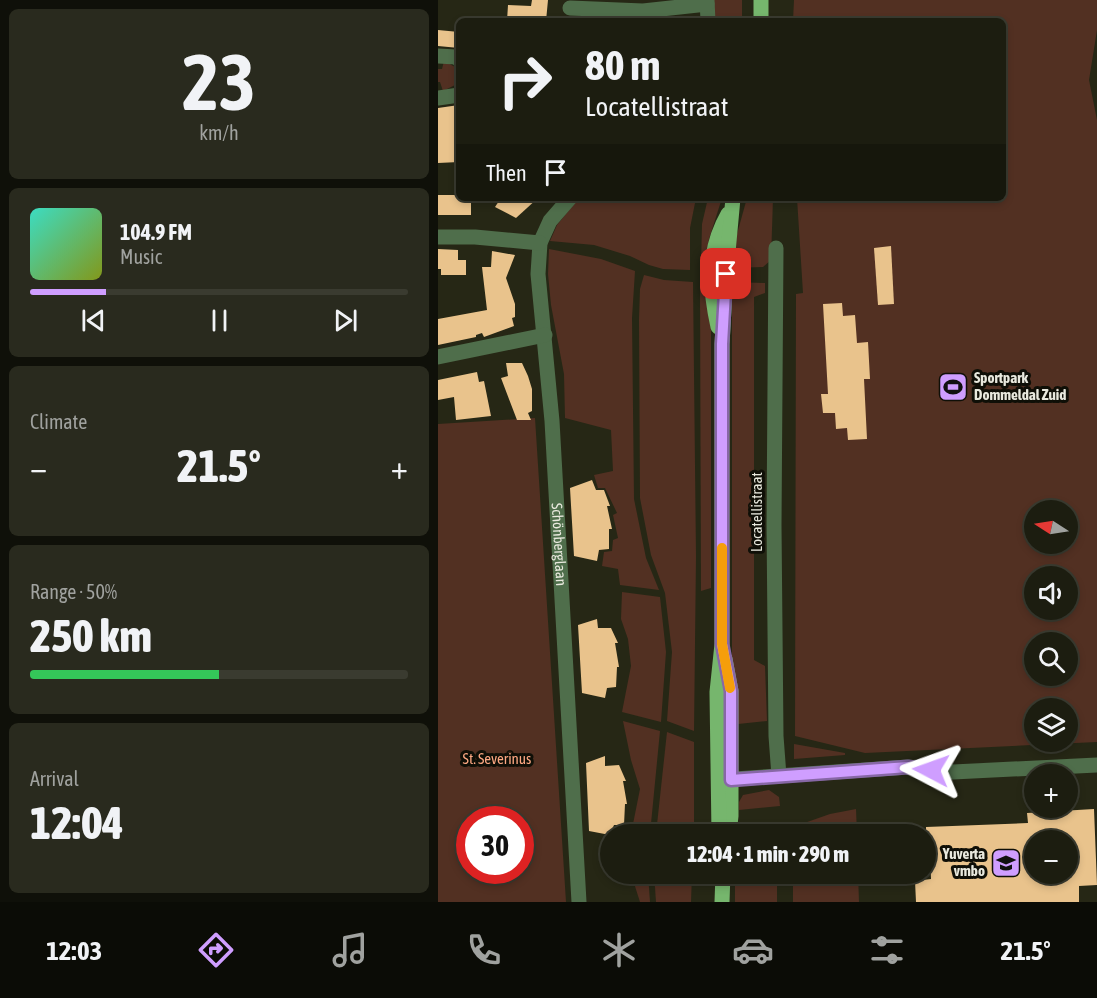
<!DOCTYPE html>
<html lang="en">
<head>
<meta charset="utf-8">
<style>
  :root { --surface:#1c1d10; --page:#292a1e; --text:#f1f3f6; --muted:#a0a29f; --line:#3a3b30; --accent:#cf9eff }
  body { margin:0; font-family:"Asap Condensed",sans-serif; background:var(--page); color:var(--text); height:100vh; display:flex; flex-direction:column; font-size:22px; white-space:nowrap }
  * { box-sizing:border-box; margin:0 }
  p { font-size:20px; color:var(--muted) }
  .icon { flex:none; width:33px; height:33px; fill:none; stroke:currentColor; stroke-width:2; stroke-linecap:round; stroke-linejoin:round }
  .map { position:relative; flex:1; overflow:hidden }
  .sheet { display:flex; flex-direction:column; gap:9px; padding:9px; background:#0f1009; width:438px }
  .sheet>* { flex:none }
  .hud { position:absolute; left:18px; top:18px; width:550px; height:183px; border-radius:9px; box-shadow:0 3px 9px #0003,0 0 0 2px var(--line); background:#1c1d10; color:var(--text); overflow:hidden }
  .needle { width:39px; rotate:282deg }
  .buttons { position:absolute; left:586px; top:500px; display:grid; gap:12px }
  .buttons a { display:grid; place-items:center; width:54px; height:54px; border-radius:50%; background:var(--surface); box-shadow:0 3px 9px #0003,0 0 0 2px var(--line); font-size:30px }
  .speed { position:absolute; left:18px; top:806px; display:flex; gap:12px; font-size:30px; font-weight:700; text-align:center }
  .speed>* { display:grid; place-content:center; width:78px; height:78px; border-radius:50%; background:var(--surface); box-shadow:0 3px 9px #0003,0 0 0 2px var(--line); line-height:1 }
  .speed .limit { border:9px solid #d22; background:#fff; color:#111 }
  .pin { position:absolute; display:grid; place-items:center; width:51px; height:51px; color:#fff; margin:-26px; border-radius:12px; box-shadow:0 3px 9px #0006 }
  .me { position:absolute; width:66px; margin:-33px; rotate:274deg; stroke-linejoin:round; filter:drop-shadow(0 0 4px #0008) }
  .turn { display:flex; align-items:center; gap:21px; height:126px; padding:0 30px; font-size:27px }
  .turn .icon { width:78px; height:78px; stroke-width:2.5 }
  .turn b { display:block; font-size:42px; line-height:51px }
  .then { display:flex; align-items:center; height:57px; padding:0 30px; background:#0003; gap:12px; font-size:22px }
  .big { font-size:45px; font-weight:800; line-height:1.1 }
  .sheet .widget { flex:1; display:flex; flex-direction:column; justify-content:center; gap:9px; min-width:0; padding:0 21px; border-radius:9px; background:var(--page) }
  .sheet .dial { align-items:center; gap:0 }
  .dial b { font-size:78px; line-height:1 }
  .song { display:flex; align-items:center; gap:18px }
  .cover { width:72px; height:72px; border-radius:9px; background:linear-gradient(135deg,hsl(170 70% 55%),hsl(70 70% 35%)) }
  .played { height:6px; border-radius:3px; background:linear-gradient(90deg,var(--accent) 20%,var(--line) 20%) }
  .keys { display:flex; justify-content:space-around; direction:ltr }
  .heat { display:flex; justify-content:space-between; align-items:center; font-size:33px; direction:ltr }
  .charge { height:9px; border-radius:4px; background:linear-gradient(90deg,#34c759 50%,var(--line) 0) }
  .trip { position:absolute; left:162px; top:824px; width:336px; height:60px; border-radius:30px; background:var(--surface); box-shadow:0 3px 9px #0003,0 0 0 2px var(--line); font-weight:800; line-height:60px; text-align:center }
  .tabs { display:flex; height:96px; justify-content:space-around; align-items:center; background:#0b0c06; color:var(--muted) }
  .tabs .icon { width:42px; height:42px }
  .tabs .active { color:var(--accent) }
  .tabs b { font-size:27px; color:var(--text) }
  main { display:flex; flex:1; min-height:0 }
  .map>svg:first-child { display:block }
  .green { fill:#523022; fill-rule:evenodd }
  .building { fill:#e9c38c; fill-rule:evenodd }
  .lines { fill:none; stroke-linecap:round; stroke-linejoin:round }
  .minor { stroke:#4f6e4b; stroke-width:15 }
  .major { stroke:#76b66d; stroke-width:15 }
  .route-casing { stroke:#8767a6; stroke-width:15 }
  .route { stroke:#cf9eff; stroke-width:10 }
  .slow { stroke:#f59e0b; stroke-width:10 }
  .labels { text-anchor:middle; stroke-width:6; stroke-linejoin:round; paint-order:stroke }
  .poi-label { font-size:15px; font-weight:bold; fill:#e9e9de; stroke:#0f0f07; text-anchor:start }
  .street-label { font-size:15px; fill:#e9e9de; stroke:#0f0f07 }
  .park-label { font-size:15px; fill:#fda883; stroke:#0f0f07 }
</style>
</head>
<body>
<main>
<section class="sheet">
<div class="widget dial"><b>23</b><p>km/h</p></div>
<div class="widget">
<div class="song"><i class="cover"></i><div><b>104.9 FM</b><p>Music</p></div></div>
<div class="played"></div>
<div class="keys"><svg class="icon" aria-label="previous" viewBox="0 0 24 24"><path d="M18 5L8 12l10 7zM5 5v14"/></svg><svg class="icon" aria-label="pause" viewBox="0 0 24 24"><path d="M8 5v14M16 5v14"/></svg><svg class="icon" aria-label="next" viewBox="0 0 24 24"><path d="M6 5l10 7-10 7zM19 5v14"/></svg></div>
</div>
<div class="widget"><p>Climate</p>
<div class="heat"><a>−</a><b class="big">21.5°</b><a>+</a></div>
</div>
<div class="widget"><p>Range · 50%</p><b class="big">250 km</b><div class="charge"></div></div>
<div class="widget"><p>Arrival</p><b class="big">12:04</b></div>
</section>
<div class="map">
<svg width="659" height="902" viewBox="0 0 659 902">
  <rect width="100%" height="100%" fill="#262715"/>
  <g class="green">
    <path d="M274,0H304V21H275Z"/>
    <path d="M356,0H659V30L651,80L659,120V742L427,753L357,736L358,294L365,293L359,198H566V21H355ZM597,510H630V543H597ZM597,576H630V609H597ZM597,642H630V675H597ZM597,708H630V741H597Z"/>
    <path d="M6,61L19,68L21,83L5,91L2,82H0V69H4Z"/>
    <path d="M141,198H258L252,228V270L225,269L211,265L192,256L156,245L112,241L119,225Z"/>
    <path d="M270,198H284L271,239L268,269H263V266L264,224Z"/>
    <path d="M309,198H335L333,260L325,267L293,268L294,252Z"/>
    <path d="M111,249L163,259L197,271L194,318L196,499L208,558L221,590L182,585L180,569L164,566L166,552L174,551L175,540L180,538L175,515L179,513L167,488H160L156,475L175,471L173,430L127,418L126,374L113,305L110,274Z"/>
    <path d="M206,275L226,280L255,282L258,556L256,731L229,721L234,652L227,593L213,555L202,498L201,320L202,289Z"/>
    <path d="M262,281H268L273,330V588L263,591Z"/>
    <path d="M294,282L327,283V293L316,297V660L327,666L329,721L300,724L294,661Z"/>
    <path d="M97,418L128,902H0V424ZM32,819H82V870H32Z"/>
    <path d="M184,592L222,597L228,652L223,722L184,712L193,666L190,639L183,619Z"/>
    <path d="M185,721L222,731L212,834H193L202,789L193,760Z"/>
    <path d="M229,732L256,742V834H218Z"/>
    <path d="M356,744L407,753V755L356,759Z"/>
    <path d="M331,790L341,797L342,806L301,810V802L305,795Z"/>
    <path d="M418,809L419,834H355V827L392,814Z"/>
    <path d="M194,873H210L212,902H202L195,880Z"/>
    <path d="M216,873H254L253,902H218Z"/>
    <rect x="297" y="873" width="42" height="29"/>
    <path d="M355,873H420L421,902H355Z"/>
  </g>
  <g class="building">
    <path d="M94,0H110L108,21H69L70,5L93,6Z"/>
    <path d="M0,30L21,32V48L0,46Z"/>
    <path d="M21,105V162L0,163V108Z"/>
    <path d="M0,195H21V198H33V215H0Z"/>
    <path d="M63,198H100L78,218L57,207Z"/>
    <path d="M453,246L456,304L440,305L436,248Z"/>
    <path d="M0,249L20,250V260H28V275H3V269H0Z"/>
    <path d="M54,251L77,255L68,278L77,304V317L74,318L76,326L46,337L44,333L38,335V337L0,345V319L49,310L44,267H53Z"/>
    <path d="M404,303L405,316L417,315L419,343L430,342L432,379H426L429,439L410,440L409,428L398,429L397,413H385L383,394H390L385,304Z"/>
    <path d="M68,363H84L90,376L94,389V411L90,413L93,420H79L63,378L70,376Z"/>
    <path d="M39,372L41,382L46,381L53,416L18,420L16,397L0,400V380Z"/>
    <path d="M154,480L158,490H166L172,506H169L174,529H171V549L161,550L159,561L136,556L132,488Z"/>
    <path d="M159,619L160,628H173L180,643H177L181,667H179L178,687L169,688L167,698L144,693L140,625Z"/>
    <path d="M167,756V766L181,765L188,781H185L189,804H187L186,825H176L172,835L151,831L148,763Z"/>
    <path d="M656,809L659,885L641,886V902H478L477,881L493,879L492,855H488V827L590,823L589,813ZM597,840H630V873H597Z"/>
  </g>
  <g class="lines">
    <g class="minor">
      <path d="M269,0L270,21"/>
      <path d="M132,8L205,11L269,4"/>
      <path d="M0,56L18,57L21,60"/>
      <path d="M0,98L21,95"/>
      <path id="s1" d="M132,198L112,221L102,243L100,274L114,421L141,902"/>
      <path d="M0,237H37L102,243"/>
      <path d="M338,248L336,525L338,736L341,776"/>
      <path d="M0,357L107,335"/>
      <path d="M282,780L470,767L515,772L659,765"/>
    </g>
    <g class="major">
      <path d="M323,0V21"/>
      <path d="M280,327C271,286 269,251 290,214"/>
      <path d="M287,659L293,691V816L291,834"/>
      <path d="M281,834L279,692L284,644V344L288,274L295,198"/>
      <path d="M284,902L285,873"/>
    </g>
  </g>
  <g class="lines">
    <g class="route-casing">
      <path id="route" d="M288,274L284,344V644L293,691V780L470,767L493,770"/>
    </g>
    <use href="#route" class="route"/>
    <path class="slow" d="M284,548V644L292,688"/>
  </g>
  <defs>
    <g id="stadium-square" transform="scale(1.5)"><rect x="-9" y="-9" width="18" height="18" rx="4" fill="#cf9eff" stroke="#0f0f07"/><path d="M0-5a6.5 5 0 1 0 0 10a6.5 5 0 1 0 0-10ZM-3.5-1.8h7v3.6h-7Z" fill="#111"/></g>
    <g id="school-square" transform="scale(1.5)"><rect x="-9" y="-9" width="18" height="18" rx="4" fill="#cf9eff" stroke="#0f0f07"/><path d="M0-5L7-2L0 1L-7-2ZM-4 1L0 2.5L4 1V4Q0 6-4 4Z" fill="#111"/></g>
  </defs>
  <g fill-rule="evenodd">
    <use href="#stadium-square" x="515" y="387"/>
    <use href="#school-square" x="568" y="863"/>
  </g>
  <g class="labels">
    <g class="poi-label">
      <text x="536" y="383">Sportpark<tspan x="536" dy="17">Dommeldal Zuid</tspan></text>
      <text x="547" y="859" text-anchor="end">Yuverta<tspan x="547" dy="17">vmbo</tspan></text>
    </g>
    <g class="street-label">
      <text transform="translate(319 512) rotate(-90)" y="5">Locatellistraat</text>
      <text dy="5" stroke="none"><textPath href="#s1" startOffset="357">Schönberglaan</textPath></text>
    </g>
    <g class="park-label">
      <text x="59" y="764">St. Severinus</text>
    </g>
  </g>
</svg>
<div class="buttons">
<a><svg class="needle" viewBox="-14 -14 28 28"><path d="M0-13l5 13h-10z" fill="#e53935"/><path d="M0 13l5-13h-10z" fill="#a0a29f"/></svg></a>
<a><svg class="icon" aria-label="sound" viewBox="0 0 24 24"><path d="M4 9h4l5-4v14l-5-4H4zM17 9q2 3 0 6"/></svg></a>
<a><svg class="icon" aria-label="search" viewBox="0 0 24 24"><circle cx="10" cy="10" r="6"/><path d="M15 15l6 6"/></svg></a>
<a><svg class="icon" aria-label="layers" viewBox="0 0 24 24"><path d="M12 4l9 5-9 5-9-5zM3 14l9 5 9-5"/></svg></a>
<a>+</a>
<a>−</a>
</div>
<div class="speed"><div class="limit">30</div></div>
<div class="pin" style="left:288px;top:274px;background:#d93025"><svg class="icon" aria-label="arrive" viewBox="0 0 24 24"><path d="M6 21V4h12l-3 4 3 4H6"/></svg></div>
<svg class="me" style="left:493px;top:770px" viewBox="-20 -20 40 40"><path d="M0-17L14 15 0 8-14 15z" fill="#cf9eff" stroke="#fff" stroke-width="4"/></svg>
<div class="trip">12:04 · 1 min · 290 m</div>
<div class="hud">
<div class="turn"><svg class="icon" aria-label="right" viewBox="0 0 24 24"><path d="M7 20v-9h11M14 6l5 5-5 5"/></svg><div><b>80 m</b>Locatellistraat</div></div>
<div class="then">Then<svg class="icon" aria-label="arrive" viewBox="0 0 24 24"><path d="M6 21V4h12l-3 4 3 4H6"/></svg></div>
</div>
</div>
</main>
<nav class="tabs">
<b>12:03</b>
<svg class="icon active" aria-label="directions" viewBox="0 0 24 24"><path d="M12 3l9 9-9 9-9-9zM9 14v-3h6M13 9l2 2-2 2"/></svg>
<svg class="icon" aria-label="music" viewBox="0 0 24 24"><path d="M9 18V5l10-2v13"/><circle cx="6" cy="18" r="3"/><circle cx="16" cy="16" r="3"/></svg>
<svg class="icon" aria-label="phone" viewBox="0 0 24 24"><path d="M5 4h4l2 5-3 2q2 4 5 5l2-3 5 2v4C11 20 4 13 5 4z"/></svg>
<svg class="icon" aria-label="climate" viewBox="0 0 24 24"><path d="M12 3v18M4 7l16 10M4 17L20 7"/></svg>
<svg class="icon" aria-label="car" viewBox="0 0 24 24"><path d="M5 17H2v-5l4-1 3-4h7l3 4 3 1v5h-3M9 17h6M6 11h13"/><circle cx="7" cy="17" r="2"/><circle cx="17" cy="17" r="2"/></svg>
<svg class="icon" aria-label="filters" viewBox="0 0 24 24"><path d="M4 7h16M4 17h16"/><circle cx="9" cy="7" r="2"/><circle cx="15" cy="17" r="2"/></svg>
<b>21.5°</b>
</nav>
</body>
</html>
